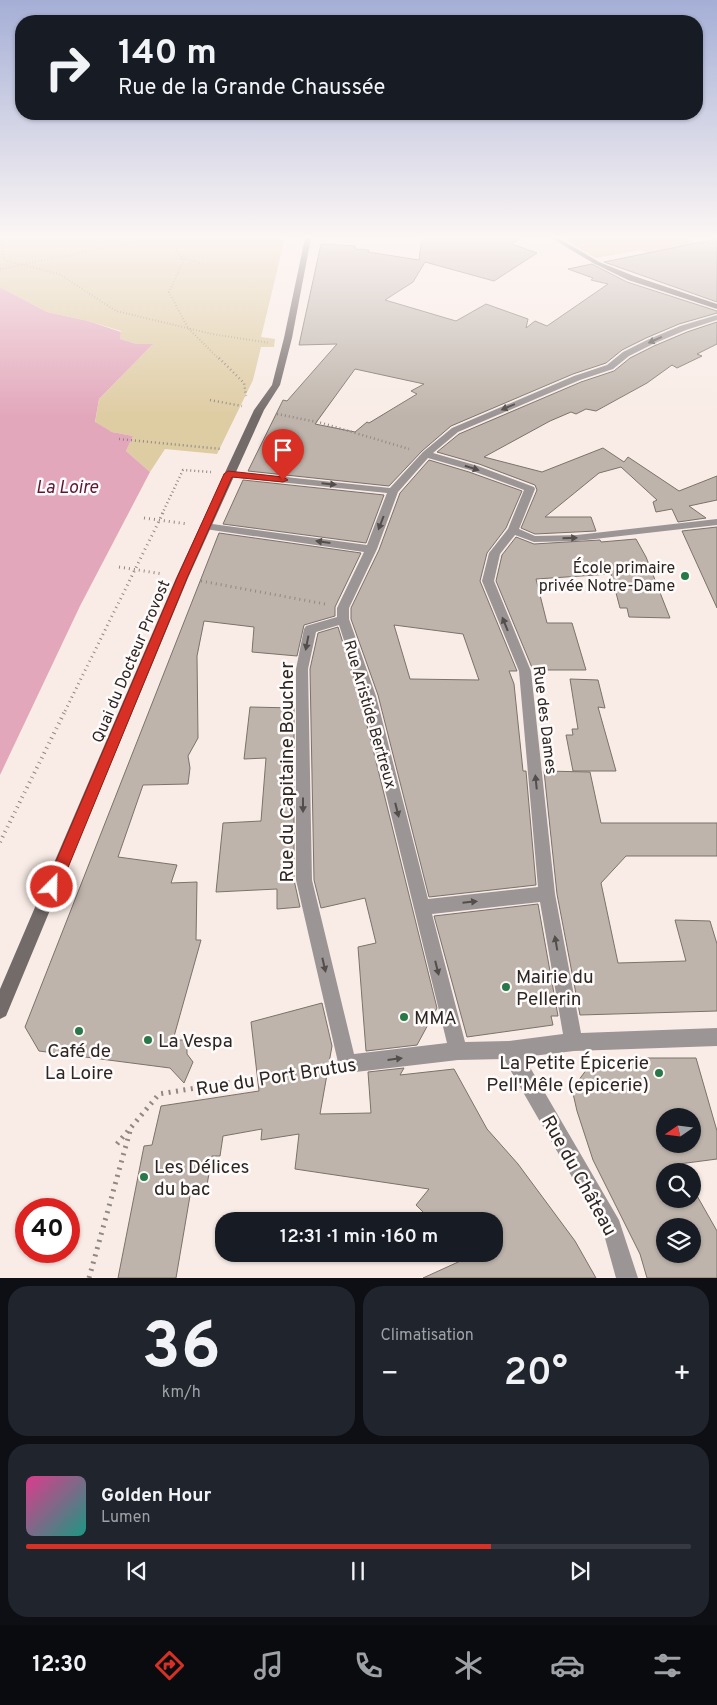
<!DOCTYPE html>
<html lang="fr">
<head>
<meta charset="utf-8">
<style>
  :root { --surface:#171b24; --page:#20242c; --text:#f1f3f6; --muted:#9ea1a6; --line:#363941; --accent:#d93025 }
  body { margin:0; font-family:Overpass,sans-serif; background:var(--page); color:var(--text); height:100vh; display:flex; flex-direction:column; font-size:19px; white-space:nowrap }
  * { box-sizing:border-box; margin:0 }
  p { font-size:16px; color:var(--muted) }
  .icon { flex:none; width:28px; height:28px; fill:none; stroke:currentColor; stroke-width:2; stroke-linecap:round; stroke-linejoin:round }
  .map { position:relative; height:1278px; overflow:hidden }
  .panel { display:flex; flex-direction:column; gap:8px; padding:8px; background:#0d0f14; flex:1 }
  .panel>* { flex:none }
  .top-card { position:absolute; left:15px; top:15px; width:688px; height:105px; border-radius:20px; box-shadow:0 1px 4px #0004; background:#171b24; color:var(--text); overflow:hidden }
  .needle { width:32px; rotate:256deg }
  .tools { position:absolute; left:656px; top:1108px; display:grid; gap:10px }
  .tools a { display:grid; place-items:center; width:45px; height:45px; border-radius:50%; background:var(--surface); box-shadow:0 1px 4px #0004; font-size:25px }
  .speed { position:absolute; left:15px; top:1198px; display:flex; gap:10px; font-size:25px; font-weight:700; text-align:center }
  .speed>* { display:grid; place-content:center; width:65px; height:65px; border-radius:50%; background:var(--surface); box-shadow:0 1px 4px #0004; line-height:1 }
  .speed .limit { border:8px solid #d22; background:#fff; color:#111 }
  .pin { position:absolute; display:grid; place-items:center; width:42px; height:42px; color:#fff; margin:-51px -21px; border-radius:50% 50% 50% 0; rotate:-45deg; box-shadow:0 0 5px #0007 }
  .pin .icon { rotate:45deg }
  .me { position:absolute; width:55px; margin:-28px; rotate:23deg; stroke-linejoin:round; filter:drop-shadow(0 0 4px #0008) }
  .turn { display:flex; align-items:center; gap:18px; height:105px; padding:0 20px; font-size:22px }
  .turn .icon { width:65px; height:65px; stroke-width:2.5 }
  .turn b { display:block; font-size:35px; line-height:42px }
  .big { font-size:38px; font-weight:600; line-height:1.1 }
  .panel .card { flex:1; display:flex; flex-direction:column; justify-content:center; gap:8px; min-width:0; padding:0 18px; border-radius:20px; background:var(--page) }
  .panel .dial { align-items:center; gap:0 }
  .dial b { font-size:65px; line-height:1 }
  .song { display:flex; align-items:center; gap:15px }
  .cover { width:60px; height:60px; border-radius:8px; background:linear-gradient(135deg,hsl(330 70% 55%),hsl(170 70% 35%)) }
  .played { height:5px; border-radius:2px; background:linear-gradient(90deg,var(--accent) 70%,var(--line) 70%) }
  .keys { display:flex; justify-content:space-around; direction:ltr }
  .heat { display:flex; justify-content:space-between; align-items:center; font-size:28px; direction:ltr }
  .panel .tiles { flex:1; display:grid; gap:8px; grid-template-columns:1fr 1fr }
  .card:last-child { grid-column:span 2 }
  .trip { position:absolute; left:215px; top:1212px; width:288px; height:50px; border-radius:20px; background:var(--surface); box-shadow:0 1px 4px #0004; font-weight:600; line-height:50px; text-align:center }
  .dock { display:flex; height:80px; justify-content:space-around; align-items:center; background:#090b0e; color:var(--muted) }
  .dock .icon { width:35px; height:35px }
  .dock .selected { color:var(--accent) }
  .dock b { font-size:22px; color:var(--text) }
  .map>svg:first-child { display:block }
  .green { fill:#decca3 }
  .water { fill:#e2a7bb }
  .building { fill:#beb4ab; stroke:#7b726a; fill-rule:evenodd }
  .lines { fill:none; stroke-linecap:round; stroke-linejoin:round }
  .path-far4 { stroke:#918884; stroke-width:2; stroke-dasharray:0.5 2.5; stroke-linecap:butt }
  .path-far3 { stroke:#918884; stroke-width:2.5; stroke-dasharray:1 3; stroke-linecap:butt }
  .path-far2 { stroke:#918884; stroke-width:3; stroke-dasharray:1 4; stroke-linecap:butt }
  .path-far1 { stroke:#918884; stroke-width:4; stroke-dasharray:1 4.5; stroke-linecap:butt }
  .path { stroke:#918884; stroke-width:5; stroke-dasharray:2 5.5; stroke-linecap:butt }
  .street { fill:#9b9595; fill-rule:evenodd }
  .secondary { fill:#736b6a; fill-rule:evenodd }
  .oneway { fill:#534e4c }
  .route { fill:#d93025; stroke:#8d1f18 }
  .poi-dot { fill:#297848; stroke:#fefbfa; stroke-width:2 }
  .labels { text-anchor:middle; stroke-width:5; stroke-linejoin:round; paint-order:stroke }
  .poi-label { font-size:16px; fill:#2c2725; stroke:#fefbfa; text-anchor:end }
  .street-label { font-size:16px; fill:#2c2725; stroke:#fefbfa }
  .water-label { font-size:18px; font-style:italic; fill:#5c1736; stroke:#fefbfa }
  .near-street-label { font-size:19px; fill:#2c2725; stroke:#fefbfa }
  .near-poi-label { font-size:19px; fill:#2c2725; stroke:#fefbfa; text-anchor:start }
</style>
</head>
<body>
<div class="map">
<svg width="717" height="1278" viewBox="0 0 717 1278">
  <rect width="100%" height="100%" fill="#f9ece6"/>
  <g class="green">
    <path d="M0,238H285L261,337L275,339L274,347H261L253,380L217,454L165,449L150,472L126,451L133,436L112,432L95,423L99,399L152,345L137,344L120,339L121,331L88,321L47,312L0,287Z"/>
    <path d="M563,238H685L702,247L691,277L641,250L596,258Z"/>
  </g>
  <path class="water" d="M0,287L47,312L88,321L121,332L120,339L137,344H153L99,399L95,422L112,432L133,436L126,451L150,472L80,606L0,775Z"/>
  <g class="building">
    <path d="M422,238H521L512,244L537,253L494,281L425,262L413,282L385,300L456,321L486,304L528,319L526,328L535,321L547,326L608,284L591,280L593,278L568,269L592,264L627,282L717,311V313L679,324L646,338L622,350L606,363L573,374L451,426L422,451L389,486L248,471L283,400L287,401L337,344L299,345L321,244L355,246V249L369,250L368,252L419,260ZM355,369L424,384L411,391L417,394L369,423L367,422L355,432L315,424Z"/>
    <path d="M717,239V302L604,262Z"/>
    <path d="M717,322V344L697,354L702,356L677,368L672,365L647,383L596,411L586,409L576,414L571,412L550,421L484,457L542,472L603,448L624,462L628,457L679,491L717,476V500L689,506L706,518L678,522L672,509L656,512L653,502L657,500L621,467L599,473L545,517H591L596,531L535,534L521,528L537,490L535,485L479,464L437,452L459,434L581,382L614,371L630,358L654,346L687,332Z"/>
    <path d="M429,460L469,472L522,491L506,528L487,553L480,581L517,671H509L514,684L523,771H526L536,885L429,897L378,695L351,619V608L379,550L400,493ZM394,625L463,634L479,680L410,679Z"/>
    <path d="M243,480L384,495L366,543L223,524Z"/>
    <path d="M717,527V608L682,531Z"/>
    <path d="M219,533L361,553L335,607V616L304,625L297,656L252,652L254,627L204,621L197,656L198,738L188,756L190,768L188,784L143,785L118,857L177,865L171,883L197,882L196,940H201L173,1040H187V1054L193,1062L184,1083L170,1068L39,1051L25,1027Z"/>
    <path d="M516,537L534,544L600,540L601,542L636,539L646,557L670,618L629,617L627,608H620L611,574L536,579L547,623H572L586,670H533L496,581L502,555Z"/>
    <path d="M338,627L360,697L437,1008L417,1045L366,1051L358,947L376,943L365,898L321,908L314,880L310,669L318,633Z"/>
    <path d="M570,679L598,680L605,708L598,707L616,771H573L566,735H573L572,729H578Z"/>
    <path d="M250,707L294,708V880L300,907L277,909V889L216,892L223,823L261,821L266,758L244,759Z"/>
    <path d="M544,771L590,772L601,823H717V856H626L601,883L618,963L686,961L675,920L710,921L717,944V1011L580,1015L557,894Z"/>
    <path d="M538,904L558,1016H551L553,1025L467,1037L434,916Z"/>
    <path d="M322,1003L332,1046L320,1114L371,1113L368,1072L404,1068L400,1075L454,1069L487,1129L518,1164L575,1241L596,1278H423L467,1258L463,1254H494V1221H432L416,1205L429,1189L295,1169L299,1134L261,1140L262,1129L223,1136L220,1156H212L207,1185L192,1184L176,1278H118L144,1146L152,1145L161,1106L259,1091L251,1022Z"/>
    <path d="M636,1058H696L717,1131V1159L679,1164L684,1171H665V1199H692V1187L717,1231V1278H647L640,1254L593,1160L577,1111L572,1089L590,1065ZM665,1116H692V1144H665ZM665,1226H692V1254H665Z"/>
  </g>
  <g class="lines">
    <g class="path-far4">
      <path d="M166,238L175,246L183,262L169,292L188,328L220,360"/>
      <path d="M0,240L2,242L4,260L59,274L116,311L212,334L270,343"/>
      <path d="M182,258L204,264"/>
      <path d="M0,269L152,238"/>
    </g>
    <g class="path-far3">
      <path d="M219,358L244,383L246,396"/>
      <path d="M210,400L242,406"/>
      <path d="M277,414L322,423L409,449"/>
      <path d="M119,439L221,449"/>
      <path d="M162,514L183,470L211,472"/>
    </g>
    <g class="path-far2">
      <path d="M144,518L188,524"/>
      <path d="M119,567L163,574"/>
      <path d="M201,581L325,604"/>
      <path d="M65,711L163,513"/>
    </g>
    <path class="path-far1" d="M0,842L66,709"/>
    <g class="path">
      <path d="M117,1144L159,1094L326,1067"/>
      <path d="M89,1278L130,1131"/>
    </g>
    <path class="street" d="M717,315V320L686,330L653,344L629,356L613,369L580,380L458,432L433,453L478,466L534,487L535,489L519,529L535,536L577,535L717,519V525L577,541L534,542L515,535L500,554L494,581L531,671L555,894L581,1033L717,1028V1046L574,1051L524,1057L619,1220L638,1278H616L603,1231L504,1059L458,1060L347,1073L340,1071L296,880V669L304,629L306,626L337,617V608L364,552L205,529L200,526L205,523L367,545L387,493L228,477L223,474L228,471L390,488L423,452L452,428L574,376L607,365L623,352L647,340L680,326ZM428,458L470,470L524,490L508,529L489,553L482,581L519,671L538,887L428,899L376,696L349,619V608L377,549L398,492ZM339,625L362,696L447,1043L354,1054L312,880L308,669L316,632ZM540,902L563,1034L509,1041L465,1042L432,914Z"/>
    <g class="secondary">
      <path d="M305,238H311L292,338L280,385L264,410L188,578L6,1016L0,1019V989L176,578L254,410L272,385L284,338Z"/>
      <path d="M551,238H558L599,262L634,276L717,304V309L628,280L595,264Z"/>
    </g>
  </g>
  <defs><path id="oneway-solid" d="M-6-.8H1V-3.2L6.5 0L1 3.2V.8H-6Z" transform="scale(1.25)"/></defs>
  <g class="oneway">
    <use href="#oneway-solid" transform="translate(655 340) rotate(156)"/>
    <use href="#oneway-solid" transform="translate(508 407) rotate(157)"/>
    <use href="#oneway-solid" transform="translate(472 468) rotate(17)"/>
    <use href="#oneway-solid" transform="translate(329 484) rotate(6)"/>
    <use href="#oneway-solid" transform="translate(381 523) rotate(111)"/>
    <use href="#oneway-solid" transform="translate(570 538) rotate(-2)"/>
    <use href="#oneway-solid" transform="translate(323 542) rotate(-172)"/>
    <use href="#oneway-solid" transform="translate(505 624) rotate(-112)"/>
    <use href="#oneway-solid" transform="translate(307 643) rotate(101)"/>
    <use href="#oneway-solid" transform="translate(536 782) rotate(-96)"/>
    <use href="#oneway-solid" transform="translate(303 805) rotate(90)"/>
    <use href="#oneway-solid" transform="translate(397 810) rotate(76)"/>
    <use href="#oneway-solid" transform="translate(470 902) rotate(-6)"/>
    <use href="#oneway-solid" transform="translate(556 943) rotate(-100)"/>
    <use href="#oneway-solid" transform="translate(324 965) rotate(77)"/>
    <use href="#oneway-solid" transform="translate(437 968) rotate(76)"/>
    <use href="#oneway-solid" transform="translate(395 1059) rotate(-7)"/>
  </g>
  <linearGradient id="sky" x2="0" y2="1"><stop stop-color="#a5afd6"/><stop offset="0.57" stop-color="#fcf6f4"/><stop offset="1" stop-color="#fcf6f4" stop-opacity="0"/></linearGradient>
  <rect width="717" height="416" fill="url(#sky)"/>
  <path class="route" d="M228,471L283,477L288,480L283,482L232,477L187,578L60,887L58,892L52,894L47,892L45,887L177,578L224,474Z"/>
  <g class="poi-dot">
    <circle cx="685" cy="576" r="5"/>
    <circle cx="506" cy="987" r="5"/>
    <circle cx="404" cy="1017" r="5"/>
    <circle cx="79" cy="1031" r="5"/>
    <circle cx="148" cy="1040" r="5"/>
    <circle cx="659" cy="1073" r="5"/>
    <circle cx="144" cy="1177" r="5"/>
  </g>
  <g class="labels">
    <g class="poi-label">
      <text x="675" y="573">École primaire<tspan x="675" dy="18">privée Notre-Dame</tspan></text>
    </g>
    <g class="street-label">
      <text transform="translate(130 661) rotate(-67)" y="6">Quai du Docteur Provost</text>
      <text transform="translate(371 714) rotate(74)" y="6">Rue Aristide Bertreux</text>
      <text transform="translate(546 720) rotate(83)" y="6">Rue des Dames</text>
    </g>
    <g class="water-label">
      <text x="67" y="493">La Loire</text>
    </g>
    <g class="near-street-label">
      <text transform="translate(286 772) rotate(-90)" y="7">Rue du Capitaine Boucher</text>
      <text transform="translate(276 1076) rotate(-9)" y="7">Rue du Port Brutus</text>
      <text transform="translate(580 1175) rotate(61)" y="7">Rue du Château</text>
    </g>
    <g class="near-poi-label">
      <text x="516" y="983">Mairie du<tspan x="516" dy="22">Pellerin</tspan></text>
      <text x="414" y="1024">MMA</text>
      <text x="158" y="1047">La Vespa</text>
      <text x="79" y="1057" text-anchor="middle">Café de<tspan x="79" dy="22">La Loire</tspan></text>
      <text x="649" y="1069" text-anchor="end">La Petite Épicerie<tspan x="649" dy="22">Pell'Mêle (epicerie)</tspan></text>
      <text x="154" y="1173">Les Délices<tspan x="154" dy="22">du bac</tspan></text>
    </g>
  </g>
</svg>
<div class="tools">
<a><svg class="needle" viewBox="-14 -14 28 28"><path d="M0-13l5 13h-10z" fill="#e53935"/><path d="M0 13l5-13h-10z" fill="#9ea1a6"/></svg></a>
<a><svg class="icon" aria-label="search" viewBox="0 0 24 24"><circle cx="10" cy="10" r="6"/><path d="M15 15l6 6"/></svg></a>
<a><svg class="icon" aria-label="layers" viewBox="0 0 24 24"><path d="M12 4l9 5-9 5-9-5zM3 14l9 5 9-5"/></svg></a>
</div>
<div class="speed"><div class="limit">40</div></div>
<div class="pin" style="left:283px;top:480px;background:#d93025"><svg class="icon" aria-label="arrive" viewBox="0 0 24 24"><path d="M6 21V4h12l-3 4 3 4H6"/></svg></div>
<svg class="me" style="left:52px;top:887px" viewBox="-20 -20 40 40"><circle r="17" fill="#d93025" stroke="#fff" stroke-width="3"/><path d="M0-11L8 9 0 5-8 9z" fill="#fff"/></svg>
<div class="trip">12:31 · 1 min · 160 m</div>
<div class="top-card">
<div class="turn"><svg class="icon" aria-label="right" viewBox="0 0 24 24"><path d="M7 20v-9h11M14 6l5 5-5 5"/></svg><div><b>140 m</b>Rue de la Grande Chaussée</div></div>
</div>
</div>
<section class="panel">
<div class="tiles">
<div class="card dial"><b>36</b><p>km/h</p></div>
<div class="card"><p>Climatisation</p>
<div class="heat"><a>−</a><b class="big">20°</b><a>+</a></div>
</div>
<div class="card">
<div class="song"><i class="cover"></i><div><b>Golden Hour</b><p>Lumen</p></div></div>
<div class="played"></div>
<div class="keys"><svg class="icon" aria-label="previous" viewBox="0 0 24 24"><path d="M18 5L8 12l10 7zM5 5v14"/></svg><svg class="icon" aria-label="pause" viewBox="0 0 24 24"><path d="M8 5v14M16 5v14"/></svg><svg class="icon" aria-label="next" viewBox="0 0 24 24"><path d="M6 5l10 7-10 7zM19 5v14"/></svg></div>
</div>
</div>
</section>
<nav class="dock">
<b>12:30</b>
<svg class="icon selected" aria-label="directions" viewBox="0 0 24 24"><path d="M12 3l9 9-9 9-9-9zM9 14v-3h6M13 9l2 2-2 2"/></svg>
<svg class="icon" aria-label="music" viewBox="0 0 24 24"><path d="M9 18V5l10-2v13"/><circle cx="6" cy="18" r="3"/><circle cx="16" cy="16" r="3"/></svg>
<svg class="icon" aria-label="phone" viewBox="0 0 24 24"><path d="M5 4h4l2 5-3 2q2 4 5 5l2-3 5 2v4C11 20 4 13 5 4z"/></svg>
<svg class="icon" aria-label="climate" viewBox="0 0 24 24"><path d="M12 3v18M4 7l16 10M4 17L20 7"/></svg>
<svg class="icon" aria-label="car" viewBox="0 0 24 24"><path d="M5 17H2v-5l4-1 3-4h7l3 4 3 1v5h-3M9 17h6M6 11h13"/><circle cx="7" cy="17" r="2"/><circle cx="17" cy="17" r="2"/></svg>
<svg class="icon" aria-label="filters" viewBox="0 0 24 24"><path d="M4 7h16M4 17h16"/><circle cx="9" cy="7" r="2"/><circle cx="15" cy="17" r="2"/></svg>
</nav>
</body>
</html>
